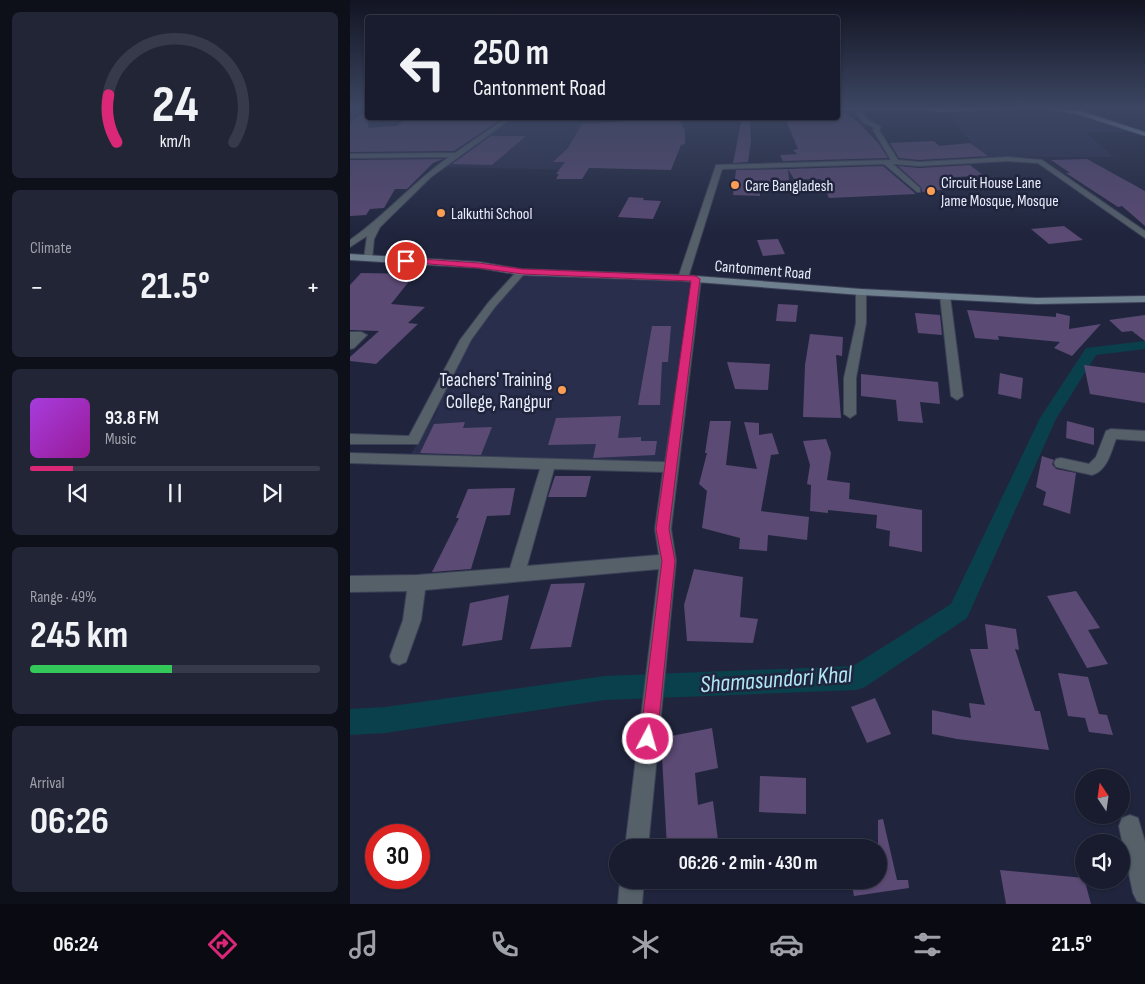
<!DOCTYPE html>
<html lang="en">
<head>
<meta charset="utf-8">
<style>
  :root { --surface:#181c2e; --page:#212536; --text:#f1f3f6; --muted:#9fa1aa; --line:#363a4a; --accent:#db2777 }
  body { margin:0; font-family:"Sofia Sans Condensed",sans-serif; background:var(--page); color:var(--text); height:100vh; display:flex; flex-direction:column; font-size:19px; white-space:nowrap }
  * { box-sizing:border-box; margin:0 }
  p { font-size:16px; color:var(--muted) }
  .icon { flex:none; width:28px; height:28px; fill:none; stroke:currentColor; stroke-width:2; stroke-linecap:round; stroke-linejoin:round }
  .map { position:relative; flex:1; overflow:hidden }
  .drawer { display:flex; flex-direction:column; gap:12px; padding:12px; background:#0d0f19; width:350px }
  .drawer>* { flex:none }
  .top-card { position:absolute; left:15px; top:15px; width:475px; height:105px; border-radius:5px; box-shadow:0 1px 4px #0004,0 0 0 1px var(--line); background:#181c2e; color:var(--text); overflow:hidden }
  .needle { width:32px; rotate:347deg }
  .buttons { position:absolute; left:725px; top:769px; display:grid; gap:10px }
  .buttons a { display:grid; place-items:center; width:55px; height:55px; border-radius:50%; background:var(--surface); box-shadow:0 1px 4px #0004,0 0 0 1px var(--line); font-size:25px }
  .speed { position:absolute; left:15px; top:824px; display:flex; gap:10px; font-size:25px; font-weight:700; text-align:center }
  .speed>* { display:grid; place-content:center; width:65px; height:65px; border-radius:50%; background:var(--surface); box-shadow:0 1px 4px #0004,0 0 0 1px var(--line); line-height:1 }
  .speed .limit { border:8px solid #d22; background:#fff; color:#111 }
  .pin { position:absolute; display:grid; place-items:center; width:42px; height:42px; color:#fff; margin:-21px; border:2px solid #fff; border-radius:50%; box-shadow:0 1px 5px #0007 }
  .me { position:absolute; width:55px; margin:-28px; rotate:6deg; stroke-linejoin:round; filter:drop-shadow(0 0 4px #0008) }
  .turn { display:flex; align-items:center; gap:18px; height:105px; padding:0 25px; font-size:22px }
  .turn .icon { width:65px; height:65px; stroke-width:2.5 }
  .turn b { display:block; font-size:35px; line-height:42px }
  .big { font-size:38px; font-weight:700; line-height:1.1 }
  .drawer .tile { flex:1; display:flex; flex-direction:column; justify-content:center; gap:8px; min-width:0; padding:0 18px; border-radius:8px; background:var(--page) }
  .drawer .dial { align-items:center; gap:0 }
  .dial svg { height:130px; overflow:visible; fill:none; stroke:var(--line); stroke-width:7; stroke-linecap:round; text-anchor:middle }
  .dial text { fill:var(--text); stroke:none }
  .song { display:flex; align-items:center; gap:15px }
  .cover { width:60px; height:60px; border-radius:8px; background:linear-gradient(135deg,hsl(280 70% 55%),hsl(300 70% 35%)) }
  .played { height:5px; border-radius:2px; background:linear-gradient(90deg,var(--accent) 15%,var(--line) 15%) }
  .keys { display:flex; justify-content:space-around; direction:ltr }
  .heat { display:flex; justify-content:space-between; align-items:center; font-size:28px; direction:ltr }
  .charge { height:8px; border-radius:4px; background:linear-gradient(90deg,#34c759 49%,var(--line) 0) }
  .trip { position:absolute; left:259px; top:839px; width:278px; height:50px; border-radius:25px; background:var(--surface); box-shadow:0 1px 4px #0004,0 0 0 1px var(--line); font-weight:700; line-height:50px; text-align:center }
  .menu { display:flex; height:80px; justify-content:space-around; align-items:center; background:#0a0b12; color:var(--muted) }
  .menu .icon { width:35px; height:35px }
  .menu .selected { color:var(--accent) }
  .menu b { font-size:22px; color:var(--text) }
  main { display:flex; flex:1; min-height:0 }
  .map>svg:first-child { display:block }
  .built { fill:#282e4b }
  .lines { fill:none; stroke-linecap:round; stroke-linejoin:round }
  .canal { fill:#0a404c; fill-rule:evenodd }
  .building { fill:#5b4a74 }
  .minor-casing { stroke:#3c4158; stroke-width:2 }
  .secondary-casing { stroke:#3c4158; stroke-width:2 }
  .trunk-casing { stroke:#3c4158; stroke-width:2 }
  .minor { fill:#556069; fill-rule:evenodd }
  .secondary { fill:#6e7f8e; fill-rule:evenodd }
  .trunk { fill:#8ba3b8; fill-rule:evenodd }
  .route { fill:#db2777; stroke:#8e194d }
  .poi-dot { fill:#fc9d54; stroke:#20253d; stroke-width:2 }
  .labels { text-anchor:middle; stroke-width:5; stroke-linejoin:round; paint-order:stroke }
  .far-poi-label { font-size:16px; fill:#e9edfd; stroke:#20253d; text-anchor:start }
  .far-street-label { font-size:16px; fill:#e9edfd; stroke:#20253d }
  .poi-label { font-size:19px; fill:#e9edfd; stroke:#20253d; text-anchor:end }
  .near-water-label { font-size:24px; font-style:italic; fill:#b0e7f7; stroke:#20253d }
</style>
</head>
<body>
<main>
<section class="drawer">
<div class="tile dial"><svg viewBox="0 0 100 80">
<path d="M14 69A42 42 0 1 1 86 69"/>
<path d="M14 69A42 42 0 0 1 9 40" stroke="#db2777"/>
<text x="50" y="56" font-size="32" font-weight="700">24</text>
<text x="50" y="72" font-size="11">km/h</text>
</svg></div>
<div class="tile"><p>Climate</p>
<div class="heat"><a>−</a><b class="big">21.5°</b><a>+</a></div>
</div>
<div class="tile">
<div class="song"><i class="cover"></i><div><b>93.8 FM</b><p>Music</p></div></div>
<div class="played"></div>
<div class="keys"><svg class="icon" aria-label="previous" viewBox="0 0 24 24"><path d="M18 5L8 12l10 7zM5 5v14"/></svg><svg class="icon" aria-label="pause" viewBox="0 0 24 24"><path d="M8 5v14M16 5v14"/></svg><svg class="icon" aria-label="next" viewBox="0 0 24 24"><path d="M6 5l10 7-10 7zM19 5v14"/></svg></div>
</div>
<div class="tile"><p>Range · 49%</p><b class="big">245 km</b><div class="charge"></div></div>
<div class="tile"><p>Arrival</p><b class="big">06:26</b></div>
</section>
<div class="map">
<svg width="795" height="904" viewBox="0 0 795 904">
  <rect width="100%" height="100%" fill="#20253d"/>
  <g class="built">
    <path d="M707,109L782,132H735L764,157H633L595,110Z"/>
    <path d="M156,121L258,122L230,170L92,167Z"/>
    <path d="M171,274L343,280L318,463L59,457L85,415L105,365L141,308Z"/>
  </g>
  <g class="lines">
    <path class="canal" d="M795,341V349L746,355L706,419L617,618L515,687L506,690L255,700L35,733L0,735V709L35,707L255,676L503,666L601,604L690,418L736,348Z"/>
  </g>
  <g class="building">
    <path d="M18,110V128L47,126L56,118L107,121L118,120L120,118H153L104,151L0,152V122Z"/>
    <path d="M488,112H494L509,123L529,144L538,158L433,161L430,155L447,154L443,150L448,149L435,118H488Z"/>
    <path d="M329,118L335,131V144L331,145L321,170L239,168L232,179H206L209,174H206L215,162H203L218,148L232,124Z"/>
    <path d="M392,118H400L401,141L398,162L383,163Z"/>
    <path d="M141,136H176L142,165L102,164Z"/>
    <path d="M584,141L589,146L620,143L638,156L569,160L549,158L540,143Z"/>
    <path d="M93,159L83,163L57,189H45L34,208L20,209L16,215L0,216V160Z"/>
    <path d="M737,159L795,191V226L772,206L768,207L716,173H720L701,160Z"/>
    <path d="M620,165L633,175L595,178L608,188L572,192L571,187L548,166L569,168Z"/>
    <path d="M533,166L566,194L479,198L471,179H444L438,169Z"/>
    <path d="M438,169L440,192H410V196L383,195L386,170Z"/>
    <path d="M279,197L294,198L293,200L311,201L303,219L268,217Z"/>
    <path d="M714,226L733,240L699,244L681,229Z"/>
    <path d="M428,239L435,254L413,256L407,240Z"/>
    <path d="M11,273L65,274L41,304L75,307L58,323L68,324L26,364L0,361V357L29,331L0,330V285Z"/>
    <path d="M428,304L448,305L446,322L426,321Z"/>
    <path d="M617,310L706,317V313L720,316L719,329L751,324L722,356L704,348L710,342L648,336L649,340L625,338Z"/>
    <path d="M565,313L590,315L592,335L568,333Z"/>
    <path d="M795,315V341L782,331L772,332L759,320Z"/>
    <path d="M302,326H321L318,362H312L310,405H288Z"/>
    <path d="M460,334L493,337L492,356L486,355L491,418L453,417L455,365Z"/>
    <path d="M377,362L420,364L418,390L385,389Z"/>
    <path d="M734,365L795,373V403L740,394Z"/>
    <path d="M650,373L673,378L671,399L648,394Z"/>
    <path d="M511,374L588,382L590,404L570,402L573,423L548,421L546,400L511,396Z"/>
    <path d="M271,416L268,438L291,437V441H307L305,455L243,458L246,444L198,445L206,418Z"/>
    <path d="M360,421H381L376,465L407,469L394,422L409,423V435L422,433L429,454L421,455L411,511L459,517L457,540L418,535L417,551L389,549L390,538L352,528L357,491L349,484L357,453H355Z"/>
    <path d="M717,421L744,428V445L716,438Z"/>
    <path d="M115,422L113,428L142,427L131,455L70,453L84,424Z"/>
    <path d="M476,439L481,453L477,480L500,483L499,499L572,510V552L539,546L540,531L526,528L527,515L478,510V513L460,511L461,485L457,484L460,465L453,441Z"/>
    <path d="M692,456L704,460L702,464L706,469L726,473L720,514L693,505L696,492L686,487Z"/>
    <path d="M205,476H241L236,497H198Z"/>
    <path d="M165,488L160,515L137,516L121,569L82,572L109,518H106L118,489Z"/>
    <path d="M344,569L393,577L390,617L408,619L403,643L337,641L334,605Z"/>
    <path d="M235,583L221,647L180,649L201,584Z"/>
    <path d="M726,591L750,628L738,630L758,664L737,668L697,596Z"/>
    <path d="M159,595L152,640L112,646L120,603Z"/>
    <path d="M635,624L666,629L669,650L665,649L685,711H690L699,750L607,739L582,734V710L621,718L619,703L635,705L620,649H638Z"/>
    <path d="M708,673L738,677L749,714L757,715L763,735L739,732L735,718L718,716Z"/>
    <path d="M525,698L541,734L517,743L501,707Z"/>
    <path d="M362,728L368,768L345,773L348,805L363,801L369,848H317L311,738Z"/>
    <path d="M410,776L456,778V814L409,812Z"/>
    <path d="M533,819L547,880H558L559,888L504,896L501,880H528V820Z"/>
    <path d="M650,870L734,878L741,904H656Z"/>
  </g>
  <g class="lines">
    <g class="minor-casing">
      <g id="minor">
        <path d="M503,108H509L517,120L531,127L529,130L548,160L569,162L658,157L692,160L795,231V238L688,163L658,161L569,166L543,164L570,188V192H567L534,164L372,169L338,278L330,280L328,278L366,165L541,160L523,130L525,128L513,122Z"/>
        <path d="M156,118H162L81,177L30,227L24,239L22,260L14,258L17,236L0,247V240C36,215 63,182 99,157L0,158V154L105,153Z"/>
        <path d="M168,270L176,272L145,307L121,340L68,444H0V434L59,436L110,340L138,303Z"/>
        <path d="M343,277L351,279L321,529L326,561L298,848H275L309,569L75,590L71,620L56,662L49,665L42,662L40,656L53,620L57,591L0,592V576L67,575L160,568L190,469L0,463V453L315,462ZM204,469L313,472L305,529L309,555L177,566Z"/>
        <path d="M511,289L516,292V323L506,378V414L500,418L494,414V378L506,323V292Z"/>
        <path d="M595,293L600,296L613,396L607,400L601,396L590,296Z"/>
        <path d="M0,332H11L17,335L4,348L0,349Z"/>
        <path d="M761,429L795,431V441L766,439C761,452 757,471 742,475L706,467L704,463L706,459L711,458L739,464L746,457L756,431Z"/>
        <path d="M780,815L788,818L795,842V904L787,901L783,893L769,826L772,818Z"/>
        <path d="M270,880H294L292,904H268Z"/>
      </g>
    </g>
    <g class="secondary-casing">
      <path id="secondary" d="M0,254L129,262L171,269L333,275L511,289L687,298L795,296V302L687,304L511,295L333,281L171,275L129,268L0,260Z"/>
    </g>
    <g class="trunk-casing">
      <g id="trunk">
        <path d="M488,108H682L590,112L578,110H488Z"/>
        <path d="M694,108L731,111L795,132V136L730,115Z"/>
      </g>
    </g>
    <use href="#minor" class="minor"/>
    <use href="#secondary" class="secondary"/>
    <use href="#trunk" class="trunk"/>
  </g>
  <linearGradient id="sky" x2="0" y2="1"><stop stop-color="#121422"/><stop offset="0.46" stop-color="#3c4662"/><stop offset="1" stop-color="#3c4662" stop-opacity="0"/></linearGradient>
  <rect width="795" height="234" fill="url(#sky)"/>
  <path class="route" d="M56,258L129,263L172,269L346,276L350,279L319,529L325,561L307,739L304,745L298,748L292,745L290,739L312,561L306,529L341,281L172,274L129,268L54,262V259Z"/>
  <g class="poi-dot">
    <circle cx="385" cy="185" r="5"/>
    <circle cx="581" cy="191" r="5"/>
    <circle cx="91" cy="213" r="5"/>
    <circle cx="212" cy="390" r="5"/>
  </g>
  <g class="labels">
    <g class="far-poi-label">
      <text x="591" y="188">Circuit House Lane<tspan x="591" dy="18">Jame Mosque, Mosque</tspan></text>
      <text x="395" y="191">Care Bangladesh</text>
      <text x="101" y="219">Lalkuthi School</text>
    </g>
    <g class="far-street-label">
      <text transform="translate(413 269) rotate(5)" y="6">Cantonment Road</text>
    </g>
    <g class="poi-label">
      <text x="202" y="386">Teachers' Training<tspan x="202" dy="22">College, Rangpur</tspan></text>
    </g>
    <g class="near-water-label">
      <text transform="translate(426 679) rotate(-4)" y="8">Shamasundori Khal</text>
    </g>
  </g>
</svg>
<div class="buttons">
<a><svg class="needle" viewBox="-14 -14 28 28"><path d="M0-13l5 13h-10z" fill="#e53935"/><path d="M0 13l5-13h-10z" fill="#9fa1aa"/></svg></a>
<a><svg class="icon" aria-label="sound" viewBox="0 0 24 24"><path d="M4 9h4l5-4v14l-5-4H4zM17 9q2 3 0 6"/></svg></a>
</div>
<div class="speed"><div class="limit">30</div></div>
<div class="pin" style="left:56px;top:261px;background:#d93025"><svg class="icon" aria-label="arrive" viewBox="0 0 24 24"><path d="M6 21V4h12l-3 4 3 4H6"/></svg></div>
<svg class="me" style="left:298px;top:739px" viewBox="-20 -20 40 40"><circle r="17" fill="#db2777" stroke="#fff" stroke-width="3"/><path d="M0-11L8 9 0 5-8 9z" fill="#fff"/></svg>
<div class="trip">06:26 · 2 min · 430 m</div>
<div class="top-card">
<div class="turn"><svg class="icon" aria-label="left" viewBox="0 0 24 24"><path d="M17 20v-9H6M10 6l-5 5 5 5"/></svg><div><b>250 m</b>Cantonment Road</div></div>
</div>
</div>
</main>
<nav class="menu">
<b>06:24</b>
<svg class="icon selected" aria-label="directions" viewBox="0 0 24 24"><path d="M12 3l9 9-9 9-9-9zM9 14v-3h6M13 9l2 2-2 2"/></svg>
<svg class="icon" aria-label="music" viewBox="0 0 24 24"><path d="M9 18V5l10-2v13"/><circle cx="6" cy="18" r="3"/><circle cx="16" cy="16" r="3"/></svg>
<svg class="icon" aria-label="phone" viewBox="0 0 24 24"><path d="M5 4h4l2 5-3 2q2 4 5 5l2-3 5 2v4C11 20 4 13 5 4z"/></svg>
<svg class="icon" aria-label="climate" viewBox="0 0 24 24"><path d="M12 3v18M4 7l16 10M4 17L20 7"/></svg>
<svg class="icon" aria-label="car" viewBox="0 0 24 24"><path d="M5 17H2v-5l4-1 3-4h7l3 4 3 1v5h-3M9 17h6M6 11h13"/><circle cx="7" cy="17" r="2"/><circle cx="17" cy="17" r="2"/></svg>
<svg class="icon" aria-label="filters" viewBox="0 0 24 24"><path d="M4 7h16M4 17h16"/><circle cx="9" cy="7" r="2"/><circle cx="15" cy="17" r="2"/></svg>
<b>21.5°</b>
</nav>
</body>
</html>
